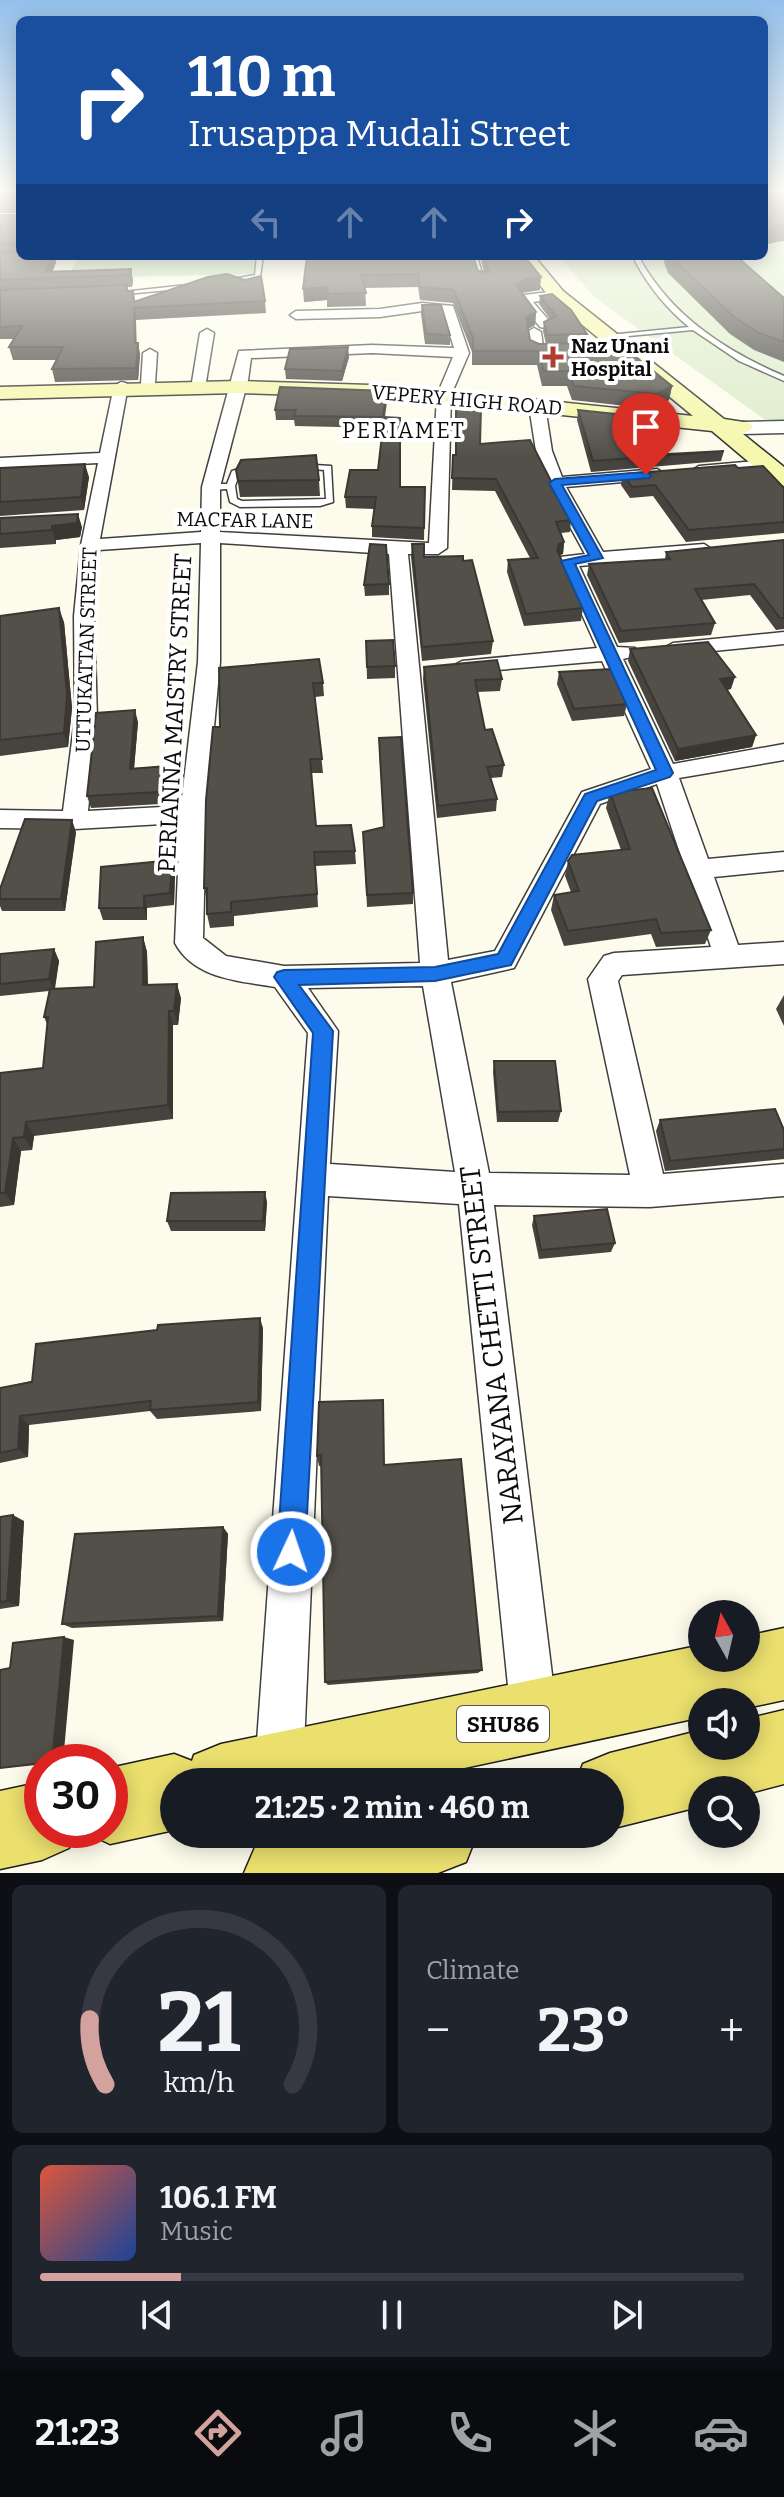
<!DOCTYPE html>
<html lang="en">
<head>
<meta charset="utf-8">
<style>
  :root { --surface:#171b24; --page:#20242c; --text:#f1f3f6; --muted:#9ea1a6; --line:#363941; --accent:#d3a29e }
  body { margin:0; font-family:Bitter,serif; background:var(--page); color:var(--text); height:100vh; display:flex; flex-direction:column; font-size:30px; white-space:nowrap }
  * { box-sizing:border-box; margin:0 }
  p { font-size:26px; color:var(--muted) }
  .icon { flex:none; width:44px; height:44px; fill:none; stroke:currentColor; stroke-width:2; stroke-linecap:round; stroke-linejoin:round }
  .map { position:relative; height:1873px; overflow:hidden }
  .panel { display:flex; flex-direction:column; gap:12px; padding:12px; background:#0d0f14; flex:1 }
  .panel>* { flex:none }
  .hud { position:absolute; left:16px; top:16px; width:752px; height:244px; border-radius:12px; box-shadow:0 4px 20px #0003; background:#1a4fa0; color:#fff; overflow:hidden }
  .needle { width:52px; rotate:352deg }
  .buttons { position:absolute; left:688px; top:1600px; display:grid; gap:16px }
  .buttons a { display:grid; place-items:center; width:72px; height:72px; border-radius:50%; background:var(--surface); box-shadow:0 4px 20px #0003; font-size:40px }
  .speed { position:absolute; left:24px; top:1744px; display:flex; gap:16px; font-size:40px; font-weight:700; text-align:center }
  .speed>* { display:grid; place-content:center; width:104px; height:104px; border-radius:50%; background:var(--surface); box-shadow:0 4px 20px #0003; line-height:1 }
  .speed .limit { border:12px solid #d22; background:#fff; color:#111 }
  .pin { position:absolute; display:grid; place-items:center; width:68px; height:68px; color:#fff; margin:-82px -34px; border-radius:50% 50% 50% 0; rotate:-45deg; box-shadow:0 0 8px #0007 }
  .pin .icon { rotate:45deg }
  .me { position:absolute; width:88px; margin:-44px; rotate:3deg; stroke-linejoin:round; filter:drop-shadow(0 0 6px #0008) }
  .turn { display:flex; align-items:center; gap:28px; height:168px; padding:0 40px; font-size:36px }
  .turn .icon { width:104px; height:104px; stroke-width:2.5 }
  .turn b { display:block; font-size:56px; line-height:68px }
  .lanes { display:flex; align-items:center; height:76px; padding:0 40px; background:#0003; justify-content:center; gap:40px; direction:ltr }
  .lanes .off { opacity:.35 }
  .big { font-size:60px; font-weight:700; line-height:1.1 }
  .panel .widget { flex:1; display:flex; flex-direction:column; justify-content:center; gap:12px; min-width:0; padding:0 28px; border-radius:12px; background:var(--page) }
  .panel .dial { align-items:center; gap:0 }
  .dial svg { height:208px; overflow:visible; fill:none; stroke:var(--line); stroke-width:7; stroke-linecap:round; text-anchor:middle }
  .dial text { fill:var(--text); stroke:none }
  .song { display:flex; align-items:center; gap:24px }
  .cover { width:96px; height:96px; border-radius:12px; background:linear-gradient(135deg,hsl(10 70% 55%),hsl(220 70% 35%)) }
  .played { height:8px; border-radius:4px; background:linear-gradient(90deg,var(--accent) 20%,var(--line) 20%) }
  .keys { display:flex; justify-content:space-around; direction:ltr }
  .heat { display:flex; justify-content:space-between; align-items:center; font-size:44px; direction:ltr }
  .panel .tiles { flex:1; display:grid; gap:12px; grid-template-columns:1fr 1fr }
  .widget:last-child { grid-column:span 2 }
  .trip { position:absolute; left:160px; top:1768px; width:464px; height:80px; border-radius:40px; background:var(--surface); box-shadow:0 4px 20px #0003; font-weight:700; line-height:80px; text-align:center }
  .tabs { display:flex; height:128px; justify-content:space-around; align-items:center; background:#090b0e; color:var(--muted) }
  .tabs .icon { width:56px; height:56px }
  .tabs .current { color:var(--accent) }
  .tabs b { font-size:36px; color:var(--text) }
  .map>svg:first-child { display:block }
  .green { fill:#c9e4ba }
  .pitch { fill:#dcecca }
  .lines { fill:none; stroke-linecap:round; stroke-linejoin:round }
  .service-casing { stroke:#3f3f3f; stroke-width:3 }
  .minor-casing { stroke:#3f3f3f; stroke-width:3 }
  .tertiary-casing { stroke:#3f3f3f; stroke-width:3 }
  .secondary-casing { stroke:#2e2e2e; stroke-width:3 }
  .primary-casing { stroke:#1d1d1d; stroke-width:3 }
  .service { fill:#fff; fill-rule:evenodd }
  .minor { fill:#fff; fill-rule:evenodd }
  .tertiary { fill:#fff; fill-rule:evenodd }
  .secondary { fill:#f5f7ad; fill-rule:evenodd }
  .primary { fill:#ebdf6e; fill-rule:evenodd }
  .wall { fill:#47443f }
  .shaded-wall { fill:#3a3733 }
  .building { fill:#534f49; stroke:#3a3733; stroke-width:2 }
  .route { fill:#1a73e8; stroke:#114b97; stroke-width:2 }
  .poi-dot { fill:#ae3e32; stroke:#fff; stroke-width:3 }
  .labels { text-anchor:middle; stroke-width:8; stroke-linejoin:round; paint-order:stroke }
  .far-poi-label { font-size:20px; font-weight:bold; fill:#0c0c0c; stroke:#fff; text-anchor:start }
  .far-street-label { font-size:20px; fill:#0c0c0c; stroke:#fff }
  .far-neighbourhood-label { font-size:22px; letter-spacing:2px; fill:#0c0c0c; stroke:#fff }
  .shield { fill:#fff; stroke:#555; stroke-width:2 }
  .shield-label { font-size:22px; font-weight:bold; fill:#0c0c0c }
  .street-label { font-size:24px; fill:#0c0c0c; stroke:#fff }
  .near-street-label { font-size:28px; fill:#0c0c0c; stroke:#fff }
</style>
</head>
<body>
<div class="map">
<svg width="784" height="1873" viewBox="0 0 784 1873">
  <rect width="100%" height="100%" fill="#fdfcec"/>
  <path class="green" d="M79,256H261L256,274L67,278Z"/>
  <path class="pitch" d="M784,194V423L764,419L594,297L559,256H764V197Z"/>
  <g class="lines">
    <g class="service-casing">
      <g id="service">
        <path d="M36,256H66L0,262V258Z"/>
        <path d="M257,256H263L260,277L222,283V281L255,275Z"/>
        <path d="M471,256H477L485,284L480,283Z"/>
        <path d="M637,256H643L641,261C673,317 726,351 784,376V381L739,361L693,330L607,338L609,335L689,327C666,308 649,287 635,261Z"/>
        <path d="M187,285L189,288L116,295L113,293Z"/>
        <path d="M298,464L331,466L333,502L320,506L240,507L230,502L227,489L211,490L207,487L211,484H227L232,471L252,465L255,466V470L239,475L235,486L237,499L242,501L326,499L324,470L301,468H298Z"/>
      </g>
    </g>
    <g class="minor-casing">
      <g id="minor">
        <path d="M557,291L561,292V298L533,302L552,324L545,328L540,327L518,299L524,295Z"/>
        <path d="M422,303L453,306L469,353L451,395L447,548L438,554H408L448,960L495,951L582,792L651,769L602,661L462,673L451,667L462,661L597,648L558,561L560,557L585,554L546,483L536,451L529,406L537,401L545,406L552,451L562,477L657,469L665,474L657,479L566,487L603,552L704,544L713,550L704,556L579,566L617,647L635,648L639,652L635,656L623,659L673,764L784,744V760L679,778L708,859L784,852V870L714,877L738,945L784,942V964L622,975L618,981L663,1174L784,1164V1196L650,1207L494,1205L557,1715L551,1732L534,1738L517,1732L511,1715L459,1204L328,1196L303,1769L298,1782H260L255,1769L308,1033L275,987C240,981 194,979 175,943L180,823L75,829L0,828V810L63,811L75,718L74,616L81,545L98,463L0,468V458L100,453L114,386L121,382L126,383L128,386L100,539L201,532L202,487L239,351L372,345L454,348L443,312L422,311L380,317L296,319L290,315L296,311L380,309ZM372,353L453,357L437,395L429,543L220,532V487L248,380L251,358ZM201,543L198,662L181,806L88,811L97,718L94,616L99,550ZM220,543L389,554L420,963L284,966L226,956L203,938L206,814L220,662ZM657,784L711,947L614,953L604,956L588,979L630,1175L489,1173L451,982L514,968L600,804ZM423,986L455,1172L330,1164L338,1031L308,988Z"/>
        <path d="M534,328L541,332L543,347H567L574,351L567,355L532,354L527,332Z"/>
        <path d="M207,329L214,333L206,382L199,386L192,382L200,333Z"/>
        <path d="M150,349L157,353L155,384L148,388L141,384L143,353Z"/>
        <path d="M767,460L775,465L773,469L699,476L691,471L699,466Z"/>
        <path d="M784,632V644L673,655L662,649L673,643Z"/>
      </g>
    </g>
    <g class="tertiary-casing">
      <path id="tertiary" d="M784,421V433L742,434L732,428L742,422Z"/>
    </g>
    <g class="secondary-casing">
      <path id="secondary" d="M517,256H534L563,291L724,419L750,423L753,428L743,434L784,467V486L775,484L712,431L404,398L237,393L0,399V387L237,381L404,386L693,416L551,299Z"/>
    </g>
    <g class="primary-casing">
      <g id="primary">
        <path d="M784,1628V1700L746,1708V1702H702V1717L399,1782H174V1830L110,1844L81,1830H110V1768L174,1754L192,1761L194,1755L221,1744L702,1645V1658H746V1636Z"/>
        <path d="M784,1710V1784L746,1794V1790H702V1806L610,1829V1782H576L583,1764L610,1753L702,1730V1746H746V1719Z"/>
        <path d="M42,1782V1830H77L69,1848L42,1860L0,1869V1791Z"/>
        <path d="M282,1834H477L466,1862L438,1873H244L256,1845Z"/>
      </g>
    </g>
    <use href="#service" class="service"/>
    <use href="#minor" class="minor"/>
    <use href="#tertiary" class="tertiary"/>
    <use href="#secondary" class="secondary"/>
    <use href="#primary" class="primary"/>
  </g>
  <g class="wall">
    <path d="M0,193H20V256L56,262L53,271L131,269L133,281L132,287H128V291H133L135,301H265L266,313L136,320V343H138L140,355L138,380L55,382L52,369L57,360H13L9,347L14,339H0V215H20V213H0Z"/>
    <path d="M784,193V241L776,242L764,245V194Z"/>
    <path d="M307,256L484,272L480,256H524L540,290L522,293L536,312L535,325L528,329L530,340L539,344H546L543,331L544,322L550,319L539,304L540,296L587,334L586,343L672,386L669,400L654,409L572,400L567,386H542L537,365H472V352L453,303L420,300L418,287L365,288L366,306L327,307V300L304,302Z"/>
    <path d="M665,256H736L784,298V362L754,350L730,334L668,273L664,262Z"/>
    <path d="M422,305L450,335V345L425,344L421,314Z"/>
    <path d="M349,357L342,381L286,379L285,369Z"/>
    <path d="M387,402L385,417L400,487H425L424,540L372,537V526L374,509L346,508L345,497L378,470L383,428L295,426L294,420H276L275,410Z"/>
    <path d="M578,410L650,455L724,451L721,461L591,472L577,420Z"/>
    <path d="M456,419L480,444L571,520L570,532L561,533L564,542L563,554L559,555L583,608L581,621L524,626L507,572L508,560L530,558L495,491L452,490L453,455H456Z"/>
    <path d="M0,468L89,477L84,510L0,516Z"/>
    <path d="M738,468L784,488V533L686,542L653,496L630,498L621,485L623,474Z"/>
    <path d="M236,470L319,480L320,496L240,497Z"/>
    <path d="M0,518L82,527L80,537L56,540V544L0,548Z"/>
    <path d="M784,540V629L776,630L750,595L701,600L715,623L711,635L619,643L587,575L589,564L665,559L666,552Z"/>
    <path d="M412,544L424,557L463,561L493,641L491,654L422,661L411,557Z"/>
    <path d="M389,584V595L365,596L364,585Z"/>
    <path d="M0,616L64,622L72,708L68,747L0,756Z"/>
    <path d="M366,641L395,666V678L367,679Z"/>
    <path d="M630,649L731,689L727,690L756,735L752,747L675,761L628,661Z"/>
    <path d="M424,667L502,679L500,691L477,692L485,730L504,765L502,777L491,778L497,799L496,811L437,818L423,679Z"/>
    <path d="M219,668L323,683L324,696L315,697L323,773H311L316,826L355,851L356,864L316,866L318,907L234,916V926L210,928L207,914V901L204,888L220,727Z"/>
    <path d="M559,672L627,704L624,716L572,721L557,684Z"/>
    <path d="M138,722L134,768L179,765L181,777L178,803L91,808L87,796Z"/>
    <path d="M379,749L413,893V904L367,907L363,832L384,827Z"/>
    <path d="M610,792L711,930L705,944L656,947L651,934L564,946L551,910L554,895L571,892L565,876L568,861L621,850L606,808Z"/>
    <path d="M76,832L65,911H2L0,906V889Z"/>
    <path d="M175,872L174,905L147,908V920H103L99,908Z"/>
    <path d="M143,937L147,952L148,985L181,998L178,1025H173V1119L34,1136L32,1150L21,1151L14,1205L0,1207V1073L43,1068L47,1024L44,1017L49,991L0,996V954L54,949L59,961L55,989L94,987Z"/>
    <path d="M784,995V1026L776,1009Z"/>
    <path d="M494,1061L561,1111L558,1122H497L493,1072Z"/>
    <path d="M660,1120L784,1130V1159L665,1171L656,1131Z"/>
    <path d="M267,1202L265,1231H171L167,1221Z"/>
    <path d="M534,1216L615,1243L611,1252L539,1259L532,1225Z"/>
    <path d="M263,1328L261,1411L157,1419L150,1411L29,1425L28,1457L0,1463V1388Z"/>
    <path d="M319,1402L384,1465L482,1670L478,1673L328,1685L325,1682L321,1466H319L317,1456Z"/>
    <path d="M0,1517L24,1521L19,1606L0,1609Z"/>
    <path d="M223,1527L228,1534L223,1621L72,1628L62,1624Z"/>
  </g>
  <g class="shaded-wall">
    <path d="M780,226L776,242L764,245V230Z"/>
    <path d="M52,256H55L56,262L50,278L45,272Z"/>
    <path d="M131,269L133,281L132,287L130,275Z"/>
    <path d="M541,277L540,290L524,292L515,299L516,285L525,279Z"/>
    <path d="M328,287L327,300L304,302L303,289Z"/>
    <path d="M134,308L136,320L137,354L138,343L140,355L138,380L136,368Z"/>
    <path d="M536,312L535,325L524,331L526,317Z"/>
    <path d="M348,347L349,357L342,381V371Z"/>
    <path d="M672,386L669,400L654,409L657,394Z"/>
    <path d="M85,464L89,477L84,510L81,497Z"/>
    <path d="M78,514L82,527L80,537L56,540V544L52,526Z"/>
    <path d="M564,542L563,554L557,556V550L559,544Z"/>
    <path d="M59,608L64,622L72,708L68,747L64,733Z"/>
    <path d="M735,677L731,689L716,691L720,679Z"/>
    <path d="M135,710L138,722L133,781L130,769Z"/>
    <path d="M756,735L752,747L675,761L678,749Z"/>
    <path d="M179,765L181,777L178,803L176,791Z"/>
    <path d="M72,820L76,832L65,911L61,899Z"/>
    <path d="M172,860L175,872L174,905L170,893Z"/>
    <path d="M144,896L147,908V920L144,908Z"/>
    <path d="M143,937L147,952L148,1000L143,985Z"/>
    <path d="M54,949L59,961L54,991L49,979Z"/>
    <path d="M177,984L181,998L178,1025L174,1011Z"/>
    <path d="M169,1011L173,1025V1119L168,1105Z"/>
    <path d="M26,1122L34,1136L32,1150L24,1137Z"/>
    <path d="M13,1138L21,1151L14,1205L5,1193Z"/>
    <path d="M265,1192L267,1202L265,1231L263,1221Z"/>
    <path d="M260,1318L263,1328L261,1411L258,1402Z"/>
    <path d="M20,1416L29,1425L28,1457L18,1449Z"/>
    <path d="M13,1515L24,1521L19,1606L7,1601Z"/>
    <path d="M223,1527L228,1534L223,1621L218,1616Z"/>
    <path d="M64,1637L74,1640L63,1762H52Z"/>
  </g>
  <g class="building">
    <path d="M0,193H20V243L0,244V215H20V202H0Z"/>
    <path d="M784,193V197L768,196L765,203L768,206H784V226L764,230V194Z"/>
    <path d="M20,251V256H52L45,272L131,269L130,275L0,280V253Z"/>
    <path d="M307,256H473L478,271L489,272L484,256H524L541,277L525,279L516,285L536,312L526,317L530,340L539,344L597,343L601,350L626,349L672,386L657,394L574,386L569,371H544L538,351H473V338L454,290L420,287L418,274L361,275L366,293L327,294L328,287L303,289Z"/>
    <path d="M670,256H736L784,298V342L759,333L734,317Z"/>
    <path d="M227,274L245,280L261,276L265,301L134,308L135,343H138L136,368L52,369L63,347H9L22,326L0,327V290L127,285L126,291H133L134,302L208,277Z"/>
    <path d="M552,294L571,310L587,334L547,335L544,322L556,316L540,296Z"/>
    <path d="M422,305H441L450,335L426,334Z"/>
    <path d="M348,347L342,371L285,369L290,349Z"/>
    <path d="M280,387L387,391L383,417L294,416L296,410H275Z"/>
    <path d="M456,408H481L480,444L530,440L571,520L556,522L564,542L559,544L557,550L583,608L526,614L508,560L538,558L496,479L452,478L453,455H456Z"/>
    <path d="M578,410L634,416L650,455L724,451L593,461Z"/>
    <path d="M384,417L400,418V487H425L424,528L372,526L376,497H345L350,470H378Z"/>
    <path d="M316,455L319,480L238,481L236,470L241,460Z"/>
    <path d="M85,464L81,497L0,502V468Z"/>
    <path d="M735,465L738,468L763,466L784,488V522L689,530L655,485L632,487L623,474Z"/>
    <path d="M78,514L77,523L52,526V530L0,534V518Z"/>
    <path d="M784,540V618H780L754,584L695,589L715,623L621,631L589,564L670,559L666,552Z"/>
    <path d="M370,544L386,545L389,584L364,585Z"/>
    <path d="M412,544H424V557L463,556V561L472,560L493,641L422,647Z"/>
    <path d="M59,608L67,694L64,733L0,740V616Z"/>
    <path d="M393,640L395,666L367,667L366,641Z"/>
    <path d="M708,642L735,677L720,679L756,735L678,749L630,649Z"/>
    <path d="M319,659L323,683H313L322,759H310L316,826L351,825L355,851L314,852L317,894L231,902V912L207,914V888H204L206,800L213,727H220L219,668Z"/>
    <path d="M497,660L502,679L475,680L485,730L492,729L504,765L487,767L497,799L438,806L424,667Z"/>
    <path d="M611,669L627,704L574,709L559,672Z"/>
    <path d="M135,710L130,769L179,765L176,791L87,796L96,713Z"/>
    <path d="M401,737L413,893L367,895L363,832L384,827L379,738Z"/>
    <path d="M652,788L711,930L661,933L656,919L568,931L554,895L579,891L568,861L572,855L630,849L610,792Z"/>
    <path d="M25,819L72,820L61,899H0V889Z"/>
    <path d="M172,860L170,893L144,896V908H99L101,867Z"/>
    <path d="M143,937V985L177,984L174,1011H169L168,1105L26,1122L24,1137L13,1138L5,1193H0V1073L43,1068L48,1017H44L50,989L94,987L96,942Z"/>
    <path d="M54,949L49,979L0,984V954Z"/>
    <path d="M494,1061H555L561,1111L498,1112Z"/>
    <path d="M775,1109L784,1130V1149L670,1161L660,1120Z"/>
    <path d="M265,1192L263,1221H167L171,1193Z"/>
    <path d="M607,1209L615,1243L541,1250L534,1216Z"/>
    <path d="M260,1318L258,1402L150,1410L151,1401L20,1416L18,1449L0,1453V1388L32,1382L36,1344L157,1330L158,1325Z"/>
    <path d="M383,1400L384,1465L461,1459L482,1670L325,1682L321,1455L317,1456L319,1402Z"/>
    <path d="M13,1515L7,1601L0,1602V1517Z"/>
    <path d="M223,1527L218,1616L62,1624L75,1534Z"/>
    <path d="M64,1637L52,1762L0,1768V1670L10,1668L13,1643Z"/>
  </g>
  <linearGradient id="sky" x2="0" y2="1"><stop stop-color="#94c0eb"/><stop offset="0.42" stop-color="#fefef6"/><stop offset="1" stop-color="#fefef6" stop-opacity="0"/></linearGradient>
  <rect width="784" height="455" fill="url(#sky)"/>
  <path class="route" d="M646,472L651,475L649,478L562,485L603,558L575,564L673,773L670,777L597,801L511,965L435,981L299,985L333,1031L305,1552L301,1562L291,1566L281,1562L277,1552L313,1033L274,977L277,972L284,970L435,967L498,954L585,794L656,770L561,561L589,555L549,483L555,479Z"/>
  <path class="poi-dot" d="M549 345h8v8h8v8h-8v8h-8v-8h-8v-8h8z"/>
  <g class="labels">
    <g class="far-poi-label">
      <text x="571" y="353">Naz Unani<tspan x="571" dy="23">Hospital</tspan></text>
    </g>
    <g class="far-street-label">
      <text transform="translate(467 400) rotate(5)" y="7">VEPERY HIGH ROAD</text>
      <text transform="translate(245 520) rotate(1)" y="7">MACFAR LANE</text>
      <text transform="translate(86 650) rotate(-88)" y="7">UTTUKATTAN STREET</text>
    </g>
    <g class="far-neighbourhood-label">
      <text x="404" y="438">PERIAMET</text>
    </g>
    <rect class="shield" x="457" y="1706" width="92" height="36" rx="6"/>
    <g class="shield-label">
      <text x="503" y="1732">SHU86</text>
    </g>
    <g class="street-label">
      <text transform="translate(175 713) rotate(-87)" y="8">PERIANNA MAISTRY STREET</text>
    </g>
    <g class="near-street-label">
      <text transform="translate(491 1345) rotate(-97)" y="10">NARAYANA CHETTI STREET</text>
    </g>
  </g>
</svg>
<div class="buttons">
<a><svg class="needle" viewBox="-14 -14 28 28"><path d="M0-13l5 13h-10z" fill="#e53935"/><path d="M0 13l5-13h-10z" fill="#9ea1a6"/></svg></a>
<a><svg class="icon" aria-label="sound" viewBox="0 0 24 24"><path d="M4 9h4l5-4v14l-5-4H4zM17 9q2 3 0 6"/></svg></a>
<a><svg class="icon" aria-label="search" viewBox="0 0 24 24"><circle cx="10" cy="10" r="6"/><path d="M15 15l6 6"/></svg></a>
</div>
<div class="speed"><div class="limit">30</div></div>
<div class="pin" style="left:646px;top:475px;background:#d93025"><svg class="icon" aria-label="arrive" viewBox="0 0 24 24"><path d="M6 21V4h12l-3 4 3 4H6"/></svg></div>
<svg class="me" style="left:291px;top:1552px" viewBox="-20 -20 40 40"><circle r="17" fill="#1a73e8" stroke="#fff" stroke-width="3"/><path d="M0-11L8 9 0 5-8 9z" fill="#fff"/></svg>
<div class="trip">21:25 · 2 min · 460 m</div>
<div class="hud">
<div class="turn"><svg class="icon" aria-label="right" viewBox="0 0 24 24"><path d="M7 20v-9h11M14 6l5 5-5 5"/></svg><div><b>110 m</b>Irusappa Mudali Street</div></div>
<div class="lanes"><svg class="icon off" aria-label="left" viewBox="0 0 24 24"><path d="M17 20v-9H6M10 6l-5 5 5 5"/></svg><svg class="icon off" aria-label="ahead" viewBox="0 0 24 24"><path d="M12 20V5M6 11l6-6 6 6"/></svg><svg class="icon off" aria-label="ahead" viewBox="0 0 24 24"><path d="M12 20V5M6 11l6-6 6 6"/></svg><svg class="icon" aria-label="right" viewBox="0 0 24 24"><path d="M7 20v-9h11M14 6l5 5-5 5"/></svg></div>
</div>
</div>
<section class="panel">
<div class="tiles">
<div class="widget dial"><svg viewBox="0 0 100 80">
<path d="M14 69A42 42 0 1 1 86 69"/>
<path d="M14 69A42 42 0 0 1 8 44" stroke="#d3a29e"/>
<text x="50" y="56" font-size="32" font-weight="700">21</text>
<text x="50" y="72" font-size="11">km/h</text>
</svg></div>
<div class="widget"><p>Climate</p>
<div class="heat"><a>−</a><b class="big">23°</b><a>+</a></div>
</div>
<div class="widget">
<div class="song"><i class="cover"></i><div><b>106.1 FM</b><p>Music</p></div></div>
<div class="played"></div>
<div class="keys"><svg class="icon" aria-label="previous" viewBox="0 0 24 24"><path d="M18 5L8 12l10 7zM5 5v14"/></svg><svg class="icon" aria-label="pause" viewBox="0 0 24 24"><path d="M8 5v14M16 5v14"/></svg><svg class="icon" aria-label="next" viewBox="0 0 24 24"><path d="M6 5l10 7-10 7zM19 5v14"/></svg></div>
</div>
</div>
</section>
<nav class="tabs">
<b>21:23</b>
<svg class="icon current" aria-label="directions" viewBox="0 0 24 24"><path d="M12 3l9 9-9 9-9-9zM9 14v-3h6M13 9l2 2-2 2"/></svg>
<svg class="icon" aria-label="music" viewBox="0 0 24 24"><path d="M9 18V5l10-2v13"/><circle cx="6" cy="18" r="3"/><circle cx="16" cy="16" r="3"/></svg>
<svg class="icon" aria-label="phone" viewBox="0 0 24 24"><path d="M5 4h4l2 5-3 2q2 4 5 5l2-3 5 2v4C11 20 4 13 5 4z"/></svg>
<svg class="icon" aria-label="climate" viewBox="0 0 24 24"><path d="M12 3v18M4 7l16 10M4 17L20 7"/></svg>
<svg class="icon" aria-label="car" viewBox="0 0 24 24"><path d="M5 17H2v-5l4-1 3-4h7l3 4 3 1v5h-3M9 17h6M6 11h13"/><circle cx="7" cy="17" r="2"/><circle cx="17" cy="17" r="2"/></svg>
</nav>
</body>
</html>
